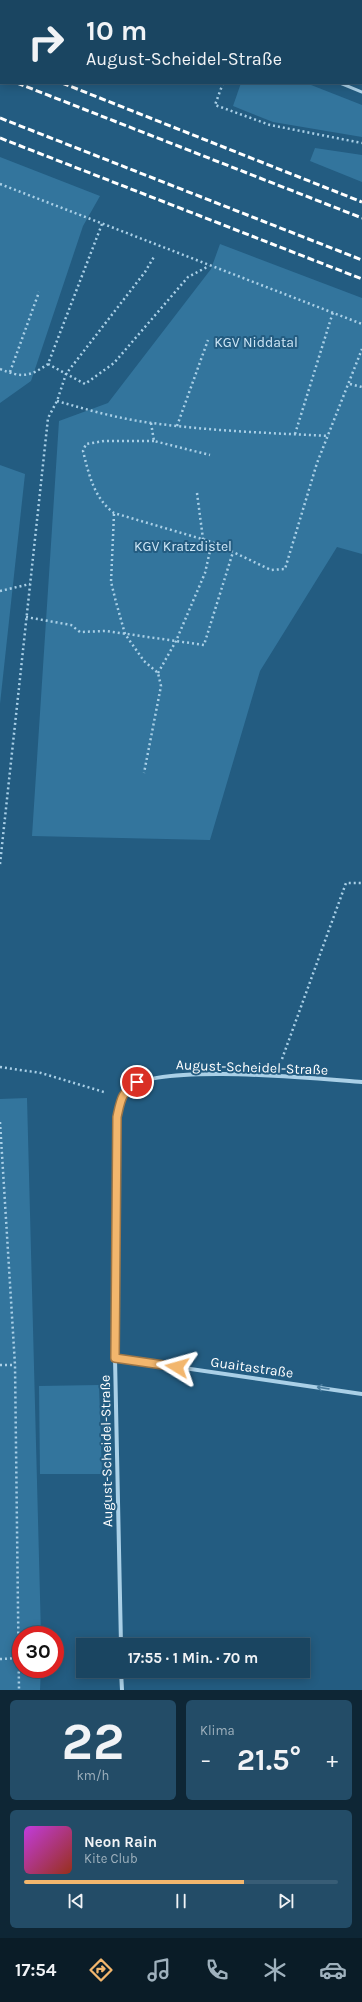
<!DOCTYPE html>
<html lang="de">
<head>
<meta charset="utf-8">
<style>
  :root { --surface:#1a4561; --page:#234c67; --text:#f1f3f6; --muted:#9fb1bd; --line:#385d76; --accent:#f2b66d }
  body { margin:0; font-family:Karla,sans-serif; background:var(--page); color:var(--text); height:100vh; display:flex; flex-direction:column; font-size:15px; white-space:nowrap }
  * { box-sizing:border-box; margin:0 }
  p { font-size:13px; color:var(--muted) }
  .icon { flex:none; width:22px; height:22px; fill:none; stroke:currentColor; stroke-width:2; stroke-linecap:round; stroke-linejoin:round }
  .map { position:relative; height:1690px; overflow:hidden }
  .sheet { display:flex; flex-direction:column; gap:10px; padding:10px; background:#0e2635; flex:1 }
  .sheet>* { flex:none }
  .top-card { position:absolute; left:0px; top:0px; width:362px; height:84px; box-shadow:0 2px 10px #0003,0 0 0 1px var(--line); background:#1a4561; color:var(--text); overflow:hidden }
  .speed { position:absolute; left:12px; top:1626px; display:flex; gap:8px; font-size:20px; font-weight:700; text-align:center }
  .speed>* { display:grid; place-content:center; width:52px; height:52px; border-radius:50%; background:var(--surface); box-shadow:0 2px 10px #0003,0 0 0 1px var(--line); line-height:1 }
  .speed .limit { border:6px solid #d22; background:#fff; color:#111 }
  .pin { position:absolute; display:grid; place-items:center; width:34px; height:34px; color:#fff; margin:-17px; border:2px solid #fff; border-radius:50%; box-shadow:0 1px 4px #0007 }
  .me { position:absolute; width:44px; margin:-22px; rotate:278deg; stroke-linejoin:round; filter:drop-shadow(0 0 3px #0008) }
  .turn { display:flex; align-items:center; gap:14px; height:84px; padding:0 20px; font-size:18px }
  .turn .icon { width:52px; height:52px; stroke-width:2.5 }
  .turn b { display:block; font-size:28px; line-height:34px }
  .big { font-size:30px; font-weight:700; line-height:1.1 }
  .sheet .widget { flex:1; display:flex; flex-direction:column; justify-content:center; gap:6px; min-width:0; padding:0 14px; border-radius:6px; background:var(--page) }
  .sheet .dial { align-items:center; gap:0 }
  .dial b { font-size:52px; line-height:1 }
  .song { display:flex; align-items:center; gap:12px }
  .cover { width:48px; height:48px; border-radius:6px; background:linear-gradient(135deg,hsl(290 70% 55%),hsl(10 70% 35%)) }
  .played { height:4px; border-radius:2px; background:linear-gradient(90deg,var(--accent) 70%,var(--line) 70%) }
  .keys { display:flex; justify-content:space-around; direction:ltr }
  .heat { display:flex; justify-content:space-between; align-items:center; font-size:22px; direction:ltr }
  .sheet .tiles { flex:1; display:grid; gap:10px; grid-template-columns:1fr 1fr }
  .widget:last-child { grid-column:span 2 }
  .trip { position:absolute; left:76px; top:1638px; width:234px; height:40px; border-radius:0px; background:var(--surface); box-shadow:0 2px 10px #0003,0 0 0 1px var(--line); font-weight:700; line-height:40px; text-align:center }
  .menu { display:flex; height:64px; justify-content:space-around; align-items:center; background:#0a1c27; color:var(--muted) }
  .menu .icon { width:28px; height:28px }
  .menu .selected { color:var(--accent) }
  .menu b { font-size:18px; color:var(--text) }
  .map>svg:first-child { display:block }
  .green { fill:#33759d }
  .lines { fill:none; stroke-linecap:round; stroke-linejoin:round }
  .path { stroke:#aad0e7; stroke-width:2.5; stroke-dasharray:2 3; stroke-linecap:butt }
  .service { stroke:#aad0e7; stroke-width:3 }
  .minor { stroke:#aad0e7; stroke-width:4 }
  .rail { stroke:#fff; stroke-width:3; stroke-dasharray:7 3; stroke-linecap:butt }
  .oneway { stroke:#4c7fa0 }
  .route-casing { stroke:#9d7647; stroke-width:10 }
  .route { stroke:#f2b66d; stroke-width:7 }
  .labels { text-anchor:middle; stroke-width:4; stroke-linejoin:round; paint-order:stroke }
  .park-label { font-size:14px; fill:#cee6f6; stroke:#235c81 }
  .street-label { font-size:14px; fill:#fff; stroke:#235c81 }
</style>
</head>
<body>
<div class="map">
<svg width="362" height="1690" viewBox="0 0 362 1690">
  <rect width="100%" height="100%" fill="#235c81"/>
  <g class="green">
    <path d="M197,0H362V85L357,83H361V1Z"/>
    <path d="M241,83H306L362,105V137L273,122L233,106Z"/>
    <path d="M315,148L362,155V182L310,161Z"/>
    <path d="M0,157L100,196L83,226L31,381L0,403Z"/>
    <path d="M220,244L362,298V554L337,547L260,671L210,840L32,836L59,421L108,403L211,269Z"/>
    <path d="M0,465L25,474L0,704Z"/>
    <path d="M27,1098L41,1635H21V1669H41L40,1690H0V1099Z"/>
    <path d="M99,1385L102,1474H40L39,1386Z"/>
  </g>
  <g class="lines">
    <g class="path">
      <path d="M258,1L259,0"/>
      <path d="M223,83L215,105L270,125L362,143"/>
      <path d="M0,184L362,324"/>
      <path d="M102,224L48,364L85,384L114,363L188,277L209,266"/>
      <path d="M0,369C22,378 29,377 48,364"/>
      <path d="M10,372L39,292"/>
      <path d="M350,384L362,387"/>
      <path d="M57,401C88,410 120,419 152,423C211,431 270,433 329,436"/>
      <path d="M151,423L154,441L210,455"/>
      <path d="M177,426L208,340"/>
      <path d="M295,434L333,312"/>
      <path d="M154,441H104L86,444L83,451C89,475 94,498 114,513L212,542L271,570L285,569L317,463L362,349"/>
      <path d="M197,493L203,539"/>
      <path d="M114,514L111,582L116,602L125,634L144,661L158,673L161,686L144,773"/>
      <path d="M0,591L30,584"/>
      <path d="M26,617L71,625L80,632L106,631L204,645L233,552"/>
      <path d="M158,673L176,641L205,573L212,542"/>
      <path d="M0,864L48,418L57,401L66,374L145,272L155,255"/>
      <path d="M282,1059L346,883H362"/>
      <path d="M0,1067L41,1073L104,1092"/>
      <path d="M0,1122L15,1365L19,1690"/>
      <path d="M0,1365H15"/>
      <path d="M0,1659L19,1658"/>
    </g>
    <g class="service">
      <path d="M129,0L132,1"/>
      <path d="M340,83L362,92"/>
    </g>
    <g class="minor">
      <path d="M115,1358L362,1394"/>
      <path d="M121,1645L115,1358L117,1117C119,1108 120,1096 127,1089C155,1062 319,1079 362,1082"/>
      <path d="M121,1671L122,1690"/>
    </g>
    <g class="rail">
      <path d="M0,59H1"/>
      <path d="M0,76L1,77"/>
      <path d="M17,83L362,218"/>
      <path d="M62,83L362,202"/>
      <path d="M0,118L362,260"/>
      <path d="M0,138L362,279"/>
    </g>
  </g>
  <defs><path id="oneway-shaft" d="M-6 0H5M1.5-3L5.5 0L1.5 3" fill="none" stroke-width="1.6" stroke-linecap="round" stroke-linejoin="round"/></defs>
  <use class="oneway" href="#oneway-shaft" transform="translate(323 1388) rotate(-172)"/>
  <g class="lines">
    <g class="route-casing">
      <path id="route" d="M137,1082C121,1093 121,1099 117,1117L115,1358L177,1367"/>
    </g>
    <use href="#route" class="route"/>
  </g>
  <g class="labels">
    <g class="park-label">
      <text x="256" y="347">KGV Niddatal</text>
      <text x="183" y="551">KGV Kratzdistel</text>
    </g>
    <g class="street-label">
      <text transform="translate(252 1067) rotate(2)" y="5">August-Scheidel-Straße</text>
      <text transform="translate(252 1367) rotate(8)" y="5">Guaitastraße</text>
      <text transform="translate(106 1451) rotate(-91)" y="5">August-Scheidel-Straße</text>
    </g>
  </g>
</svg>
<div class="speed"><div class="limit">30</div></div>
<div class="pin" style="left:137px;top:1082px;background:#d93025"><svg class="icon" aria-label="arrive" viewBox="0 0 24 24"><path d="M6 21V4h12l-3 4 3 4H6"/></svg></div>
<svg class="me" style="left:177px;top:1367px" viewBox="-20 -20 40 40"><path d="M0-17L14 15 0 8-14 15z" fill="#f2b66d" stroke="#fff" stroke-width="4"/></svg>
<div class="trip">17:55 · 1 Min. · 70 m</div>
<div class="top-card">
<div class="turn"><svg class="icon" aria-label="right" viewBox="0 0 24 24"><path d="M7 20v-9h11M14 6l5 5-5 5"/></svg><div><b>10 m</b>August-Scheidel-Straße</div></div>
</div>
</div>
<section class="sheet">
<div class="tiles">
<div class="widget dial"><b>22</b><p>km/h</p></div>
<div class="widget"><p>Klima</p>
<div class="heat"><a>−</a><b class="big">21.5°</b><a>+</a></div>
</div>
<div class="widget">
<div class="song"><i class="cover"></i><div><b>Neon Rain</b><p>Kite Club</p></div></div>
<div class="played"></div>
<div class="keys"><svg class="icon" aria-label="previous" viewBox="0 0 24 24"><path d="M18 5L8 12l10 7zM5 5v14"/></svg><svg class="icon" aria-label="pause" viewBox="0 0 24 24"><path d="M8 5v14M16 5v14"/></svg><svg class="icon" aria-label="next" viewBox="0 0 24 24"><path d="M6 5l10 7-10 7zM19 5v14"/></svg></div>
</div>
</div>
</section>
<nav class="menu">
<b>17:54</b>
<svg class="icon selected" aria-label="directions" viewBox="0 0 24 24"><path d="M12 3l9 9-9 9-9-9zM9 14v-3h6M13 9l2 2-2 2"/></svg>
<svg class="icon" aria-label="music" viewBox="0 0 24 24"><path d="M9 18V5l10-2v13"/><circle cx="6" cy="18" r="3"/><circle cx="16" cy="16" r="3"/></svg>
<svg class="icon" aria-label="phone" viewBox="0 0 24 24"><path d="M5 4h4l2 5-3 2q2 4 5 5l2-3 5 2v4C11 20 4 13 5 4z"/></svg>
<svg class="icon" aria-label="climate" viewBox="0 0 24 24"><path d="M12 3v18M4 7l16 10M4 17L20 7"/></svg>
<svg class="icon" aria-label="car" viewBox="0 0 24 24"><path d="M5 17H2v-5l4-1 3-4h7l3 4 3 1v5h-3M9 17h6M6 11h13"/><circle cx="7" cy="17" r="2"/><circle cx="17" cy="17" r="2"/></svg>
</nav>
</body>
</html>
